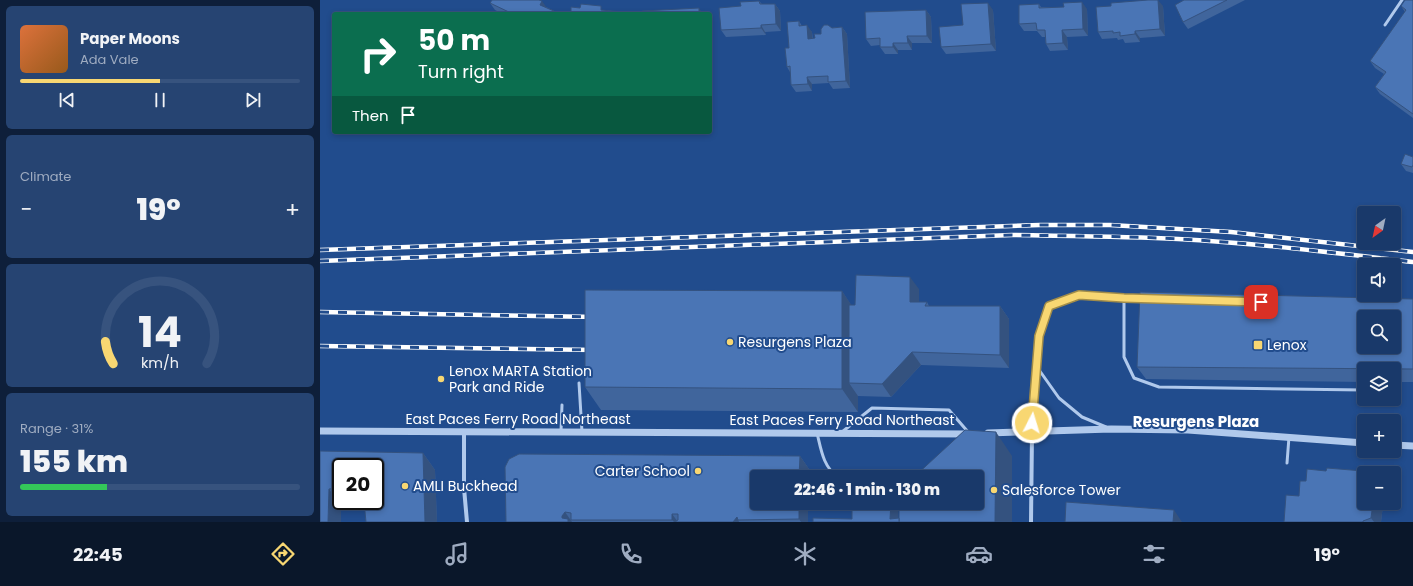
<!DOCTYPE html>
<html lang="en">
<head>
<meta charset="utf-8">
<style>
  :root { --surface:#19396a; --page:#264472; --text:#f1f3f6; --muted:#9facc1; --line:#37537e; --accent:#f8d772 }
  body { margin:0; font-family:Poppins,sans-serif; background:var(--page); color:var(--text); height:100vh; display:flex; flex-direction:column; font-size:15px; white-space:nowrap }
  * { box-sizing:border-box; margin:0 }
  p { font-size:13px; color:var(--muted) }
  .icon { flex:none; width:22px; height:22px; fill:none; stroke:currentColor; stroke-width:2; stroke-linecap:round; stroke-linejoin:round }
  .map { position:relative; flex:1; overflow:hidden }
  .details { display:flex; flex-direction:column; gap:6px; padding:6px; background:#0e1f3a; width:320px }
  .details>* { flex:none }
  .top-card { position:absolute; left:12px; top:12px; width:380px; height:122px; border-radius:4px; box-shadow:0 2px 6px #0003,0 0 0 1px var(--line); background:#0b6e4f; color:#fff; overflow:hidden }
  .needle { width:26px; rotate:213deg }
  .fabs { position:absolute; left:1037px; top:206px; display:grid; gap:8px }
  .fabs a { display:grid; place-items:center; width:44px; height:44px; border-radius:4px; background:var(--surface); box-shadow:0 2px 6px #0003,0 0 0 1px var(--line); font-size:20px }
  .speed { position:absolute; left:12px; top:458px; display:flex; gap:8px; font-size:20px; font-weight:700; text-align:center }
  .speed>* { display:grid; place-content:center; width:52px; height:52px; border-radius:50%; background:var(--surface); box-shadow:0 2px 6px #0003,0 0 0 1px var(--line); line-height:1 }
  .speed .limit { border:2px solid #111; border-radius:6px; background:#fff; color:#111 }
  .pin { position:absolute; display:grid; place-items:center; width:34px; height:34px; color:#fff; margin:-17px; border-radius:8px; box-shadow:0 2px 6px #0006 }
  .me { position:absolute; width:44px; margin:-22px; rotate:5deg; stroke-linejoin:round; filter:drop-shadow(0 0 3px #0008) }
  .turn { display:flex; align-items:center; gap:14px; height:84px; padding:0 20px; font-size:18px }
  .turn .icon { width:52px; height:52px; stroke-width:2.5 }
  .turn b { display:block; font-size:28px; line-height:34px }
  .then { display:flex; align-items:center; height:38px; padding:0 20px; background:#0003; gap:8px; font-size:15px }
  .big { font-size:30px; font-weight:800; line-height:1.1 }
  .details .card { flex:1; display:flex; flex-direction:column; justify-content:center; gap:6px; min-width:0; padding:0 14px; border-radius:6px; background:var(--page) }
  .details .dial { align-items:center; gap:0 }
  .dial svg { height:104px; overflow:visible; fill:none; stroke:var(--line); stroke-width:7; stroke-linecap:round; text-anchor:middle }
  .dial text { fill:var(--text); stroke:none }
  .song { display:flex; align-items:center; gap:12px }
  .cover { width:48px; height:48px; border-radius:6px; background:linear-gradient(135deg,hsl(20 70% 55%),hsl(30 70% 35%)) }
  .played { height:4px; border-radius:2px; background:linear-gradient(90deg,var(--accent) 50%,var(--line) 50%) }
  .keys { display:flex; justify-content:space-around; direction:ltr }
  .heat { display:flex; justify-content:space-between; align-items:center; font-size:22px; direction:ltr }
  .charge { height:6px; border-radius:3px; background:linear-gradient(90deg,#34c759 31%,var(--line) 0) }
  .trip { position:absolute; left:430px; top:470px; width:234px; height:40px; border-radius:4px; background:var(--surface); box-shadow:0 2px 6px #0003,0 0 0 1px var(--line); font-weight:800; line-height:40px; text-align:center }
  .dock { display:flex; height:64px; justify-content:space-around; align-items:center; background:#0a172a; color:var(--muted) }
  .dock .icon { width:28px; height:28px }
  .dock .current { color:var(--accent) }
  .dock b { font-size:18px; color:var(--text) }
  main { display:flex; flex:1; min-height:0 }
  .map>svg:first-child { display:block }
  .lines { fill:none; stroke-linecap:round; stroke-linejoin:round }
  .service { stroke:#b0c9ec; stroke-width:3 }
  .minor { stroke:#b0c9ec; stroke-width:4 }
  .tertiary { stroke:#b0c9ec; stroke-width:7 }
  .rail-casing { stroke:#fff; stroke-width:4.5 }
  .rail { stroke:#214c8d; stroke-width:3; stroke-dasharray:9; stroke-linecap:butt }
  .wall { fill:#40659c; fill-rule:evenodd }
  .shaded-wall { fill:#34527f }
  .building { fill:#4a75b5; stroke:#34527f; fill-rule:evenodd }
  .route-casing { stroke:#a18c4a; stroke-width:10 }
  .route { stroke:#f8d772; stroke-width:7 }
  .poi-dot { fill:#f8d772; stroke:#214c8d; stroke-width:1.5 }
  .labels { text-anchor:middle; stroke-width:4; stroke-linejoin:round; paint-order:stroke }
  .poi-label { font-size:14px; fill:#fff; stroke:#214c8d; text-anchor:start }
  .street-label { font-size:14px; fill:#fff; stroke:#214c8d }
  .neighbourhood-label { font-size:15px; font-weight:bold; fill:#fff; stroke:#214c8d }
</style>
</head>
<body>
<main>
<section class="details">
<div class="card">
<div class="song"><i class="cover"></i><div><b>Paper Moons</b><p>Ada Vale</p></div></div>
<div class="played"></div>
<div class="keys"><svg class="icon" aria-label="previous" viewBox="0 0 24 24"><path d="M18 5L8 12l10 7zM5 5v14"/></svg><svg class="icon" aria-label="pause" viewBox="0 0 24 24"><path d="M8 5v14M16 5v14"/></svg><svg class="icon" aria-label="next" viewBox="0 0 24 24"><path d="M6 5l10 7-10 7zM19 5v14"/></svg></div>
</div>
<div class="card"><p>Climate</p>
<div class="heat"><a>−</a><b class="big">19°</b><a>+</a></div>
</div>
<div class="card dial"><svg viewBox="0 0 100 80">
<path d="M14 69A42 42 0 1 1 86 69"/>
<path d="M14 69A42 42 0 0 1 8 52" stroke="#f8d772"/>
<text x="50" y="56" font-size="32" font-weight="700">14</text>
<text x="50" y="72" font-size="11">km/h</text>
</svg></div>
<div class="card"><p>Range · 31%</p><b class="big">155 km</b><div class="charge"></div></div>
</section>
<div class="map">
<svg width="1093" height="522" viewBox="0 0 1093 522">
  <rect width="100%" height="100%" fill="#214c8d"/>
  <g class="lines">
    <g class="service">
      <path d="M1065,25L1082,0"/>
      <path d="M804,298V357L814,378L839,387L1043,390"/>
      <path d="M717,367L739,398L762,417L786,427"/>
      <path d="M259,383L262,432"/>
      <path d="M241,431L242,405"/>
      <path d="M522,432L552,408L629,410L649,433"/>
      <path d="M712,432L719,336L729,306L759,295L823,299"/>
      <path d="M497,433C501,449 503,467 518,477"/>
      <path d="M967,463L969,437"/>
    </g>
    <g class="minor">
      <path d="M144,431V488L147,522"/>
      <path d="M711,522L712,433"/>
    </g>
    <g class="tertiary">
      <path d="M0,431L650,434"/>
      <path d="M668,433L791,429L868,430L1044,443"/>
      <path d="M1074,445L1093,446"/>
    </g>
    <g class="rail-casing">
      <g id="rail">
        <path d="M0,250L720,225H790L911,232L1093,252"/>
        <path d="M0,261L692,235C747,236 803,236 858,239C936,243 1015,253 1093,262"/>
        <path d="M0,312L277,317"/>
        <path d="M0,346L276,350"/>
      </g>
    </g>
    <use href="#rail" class="rail"/>
  </g>
  <g class="wall">
    <path d="M864,0H925L868,29L863,22Z"/>
    <path d="M1093,0V118L1060,94L1055,87L1064,74L1055,68L1050,61L1085,12L1081,6Z"/>
    <path d="M439,1L442,4H455L460,11L461,31L445,32L446,35L406,37L401,30L421,6Z"/>
    <path d="M170,3L226,7L234,11L236,14H183L175,10Z"/>
    <path d="M719,4L721,7L767,9L768,36L747,37L748,50L730,51L726,44L725,37H722L717,31H704L699,24Z"/>
    <path d="M843,6L845,36L820,38V42L805,43L803,39L798,40L797,38L782,39L778,32Z"/>
    <path d="M606,10L611,17L612,43H592V50H578V54H565L560,47V45L551,46L546,39Z"/>
    <path d="M673,10L676,51L626,54L621,47L643,25Z"/>
    <path d="M479,21L482,26L492,32L493,39L495,38L512,28L522,27L527,34L530,88L513,89L509,83L492,84V91L476,92L471,85L470,72L467,67L469,48Z"/>
    <path d="M1093,157V173L1086,171L1081,164Z"/>
    <path d="M599,289V302H607L609,306H680L689,319V368L601,365L571,397L538,396V412L281,410L265,387L522,291L531,305H535Z"/>
    <path d="M1093,299V382H1074V369H1044V382L826,379L817,367Z"/>
    <path d="M0,451L103,453L115,470L117,522H46L45,504L21,506V522H0ZM21,467H55V501H21Z"/>
    <path d="M480,456L489,469V477H437L488,522H186Z"/>
    <path d="M979,496L1063,505L1061,522H964Z"/>
  </g>
  <g class="shaded-wall">
    <path d="M838,0L843,6L845,36L840,29Z"/>
    <path d="M222,1L227,8L220,5Z"/>
    <path d="M762,2L767,9L768,36L763,29Z"/>
    <path d="M668,3L673,10L676,51L671,44Z"/>
    <path d="M455,4L460,11L461,31L456,24Z"/>
    <path d="M379,8L383,14H379Z"/>
    <path d="M606,10L611,17L612,43L607,36Z"/>
    <path d="M441,25L445,32L446,35L441,28Z"/>
    <path d="M487,25L492,32L493,46L488,39Z"/>
    <path d="M522,27L527,34L530,88L526,81Z"/>
    <path d="M742,30L747,37L748,50L743,43Z"/>
    <path d="M815,31L820,38V42L815,34Z"/>
    <path d="M587,36L592,43V50L588,43Z"/>
    <path d="M573,43L578,50V54L573,47Z"/>
    <path d="M487,77L492,84V91L488,84Z"/>
    <path d="M590,277L599,289V315L590,302Z"/>
    <path d="M522,291L538,315L529,383L538,396V412L522,389Z"/>
    <path d="M680,306L689,319V368L680,355Z"/>
    <path d="M592,352L601,365L571,397L562,384Z"/>
    <path d="M676,432L692,456V522H675Z"/>
    <path d="M103,453L115,470L117,522H105Z"/>
    <path d="M480,456L489,469V477H479Z"/>
    <path d="M1043,471L1045,473H1044V488L1042,485Z"/>
    <path d="M9,489L21,506V522H8Z"/>
    <path d="M479,503H488V522H481L479,519Z"/>
    <path d="M571,503H572L578,511V522L570,519Z"/>
    <path d="M1053,503H1061L1063,505L1061,522H1054L1051,518Z"/>
    <path d="M854,510L862,522H853Z"/>
    <path d="M245,512L252,522H244L242,518V516Z"/>
    <path d="M352,514L358,522H354L352,520Z"/>
    <path d="M417,517L419,522H413Z"/>
  </g>
  <g class="building">
    <path d="M172,0H219L222,1L220,5L234,11L233,14H193L170,3Z"/>
    <path d="M828,0H838L840,29L815,31V34L800,36V32L793,33V31L778,32L776,7L791,6V3Z"/>
    <path d="M864,0H907L863,22L855,5Z"/>
    <path d="M1085,0H1093V114L1055,87L1066,72L1050,61L1086,10L1081,6Z"/>
    <path d="M439,1L440,4H455L456,24L441,25V28L401,30L399,8L421,6L420,2Z"/>
    <path d="M762,2L763,29L742,30L743,43L726,44L725,30H717L716,23L699,24V5L719,4V8L744,7L743,3Z"/>
    <path d="M668,3L671,44L621,47L619,27L643,25L641,4Z"/>
    <path d="M261,4L281,6V10L304,12V14H251V7L260,8Z"/>
    <path d="M379,8V14H322V11Z"/>
    <path d="M606,10L607,36H587L588,43H573V47H560V38L546,39L545,12Z"/>
    <path d="M479,21V26L487,25L488,39L495,38L494,34H501V29L504,25H508L512,28L522,27L526,81L508,82V76L487,77L488,84L471,85L470,66L467,67L465,48H469L467,22Z"/>
    <path d="M1085,154L1093,157V165L1092,167L1081,164Z"/>
    <path d="M536,275L590,277V302H607L605,306H680V355L592,352L562,384L529,383V305H535Z"/>
    <path d="M265,290L522,291V389L265,387Z"/>
    <path d="M820,292L1093,299V369L817,367ZM1044,317H1074V347H1044Z"/>
    <path d="M645,430L676,432L675,522H579V503H657V477H594Z"/>
    <path d="M0,451L103,453L105,522H46L44,501H55V467H21V488L9,489L8,522H0Z"/>
    <path d="M199,454L480,456L479,477H437V503H479V519L418,520L417,517L413,522H414H356V521L358,520V514H352V520H251V513L245,512L242,516V518L248,519V522H186L185,467L189,459Z"/>
    <path d="M1007,468L1043,471L1042,485H1044V503H1053L1051,518L1043,521V522H964L966,495L979,496L980,481H986L987,469L1006,471Z"/>
    <path d="M746,502L854,510L853,522H745Z"/>
    <path d="M532,503H571L570,519L579,518V522H493V518L532,519Z"/>
  </g>
  <g class="lines">
    <g class="route-casing">
      <path id="route" d="M712,423L719,336L729,306L759,295L804,298L941,302"/>
    </g>
    <use href="#route" class="route"/>
  </g>
  <g class="poi-dot">
    <circle cx="410" cy="342" r="4"/>
    <rect x="933" y="340" width="10" height="10" rx="2"/>
    <circle cx="121" cy="379" r="4"/>
    <circle cx="378" cy="471" r="4"/>
    <circle cx="85" cy="486" r="4"/>
    <circle cx="674" cy="490" r="4"/>
  </g>
  <g class="labels">
    <g class="poi-label">
      <text x="418" y="347">Resurgens Plaza</text>
      <text x="947" y="350">Lenox</text>
      <text x="129" y="376">Lenox MARTA Station<tspan x="129" dy="16">Park and Ride</tspan></text>
      <text x="370" y="476" text-anchor="end">Carter School</text>
      <text x="93" y="491">AMLI Buckhead</text>
      <text x="682" y="495">Salesforce Tower</text>
    </g>
    <g class="street-label">
      <text x="198" y="424">East Paces Ferry Road Northeast</text>
      <text x="522" y="425">East Paces Ferry Road Northeast</text>
    </g>
    <g class="neighbourhood-label">
      <text x="876" y="427">Resurgens Plaza</text>
    </g>
  </g>
</svg>
<div class="fabs">
<a><svg class="needle" viewBox="-14 -14 28 28"><path d="M0-13l5 13h-10z" fill="#e53935"/><path d="M0 13l5-13h-10z" fill="#9facc1"/></svg></a>
<a><svg class="icon" aria-label="sound" viewBox="0 0 24 24"><path d="M4 9h4l5-4v14l-5-4H4zM17 9q2 3 0 6"/></svg></a>
<a><svg class="icon" aria-label="search" viewBox="0 0 24 24"><circle cx="10" cy="10" r="6"/><path d="M15 15l6 6"/></svg></a>
<a><svg class="icon" aria-label="layers" viewBox="0 0 24 24"><path d="M12 4l9 5-9 5-9-5zM3 14l9 5 9-5"/></svg></a>
<a>+</a>
<a>−</a>
</div>
<div class="speed"><div class="limit">20</div></div>
<div class="pin" style="left:941px;top:302px;background:#d93025"><svg class="icon" aria-label="arrive" viewBox="0 0 24 24"><path d="M6 21V4h12l-3 4 3 4H6"/></svg></div>
<svg class="me" style="left:712px;top:423px" viewBox="-20 -20 40 40"><circle r="17" fill="#f8d772" stroke="#fff" stroke-width="3"/><path d="M0-11L8 9 0 5-8 9z" fill="#fff"/></svg>
<div class="trip">22:46 · 1 min · 130 m</div>
<div class="top-card">
<div class="turn"><svg class="icon" aria-label="right" viewBox="0 0 24 24"><path d="M7 20v-9h11M14 6l5 5-5 5"/></svg><div><b>50 m</b>Turn right</div></div>
<div class="then">Then<svg class="icon" aria-label="arrive" viewBox="0 0 24 24"><path d="M6 21V4h12l-3 4 3 4H6"/></svg></div>
</div>
</div>
</main>
<nav class="dock">
<b>22:45</b>
<svg class="icon current" aria-label="directions" viewBox="0 0 24 24"><path d="M12 3l9 9-9 9-9-9zM9 14v-3h6M13 9l2 2-2 2"/></svg>
<svg class="icon" aria-label="music" viewBox="0 0 24 24"><path d="M9 18V5l10-2v13"/><circle cx="6" cy="18" r="3"/><circle cx="16" cy="16" r="3"/></svg>
<svg class="icon" aria-label="phone" viewBox="0 0 24 24"><path d="M5 4h4l2 5-3 2q2 4 5 5l2-3 5 2v4C11 20 4 13 5 4z"/></svg>
<svg class="icon" aria-label="climate" viewBox="0 0 24 24"><path d="M12 3v18M4 7l16 10M4 17L20 7"/></svg>
<svg class="icon" aria-label="car" viewBox="0 0 24 24"><path d="M5 17H2v-5l4-1 3-4h7l3 4 3 1v5h-3M9 17h6M6 11h13"/><circle cx="7" cy="17" r="2"/><circle cx="17" cy="17" r="2"/></svg>
<svg class="icon" aria-label="filters" viewBox="0 0 24 24"><path d="M4 7h16M4 17h16"/><circle cx="9" cy="7" r="2"/><circle cx="15" cy="17" r="2"/></svg>
<b>19°</b>
</nav>
</body>
</html>
